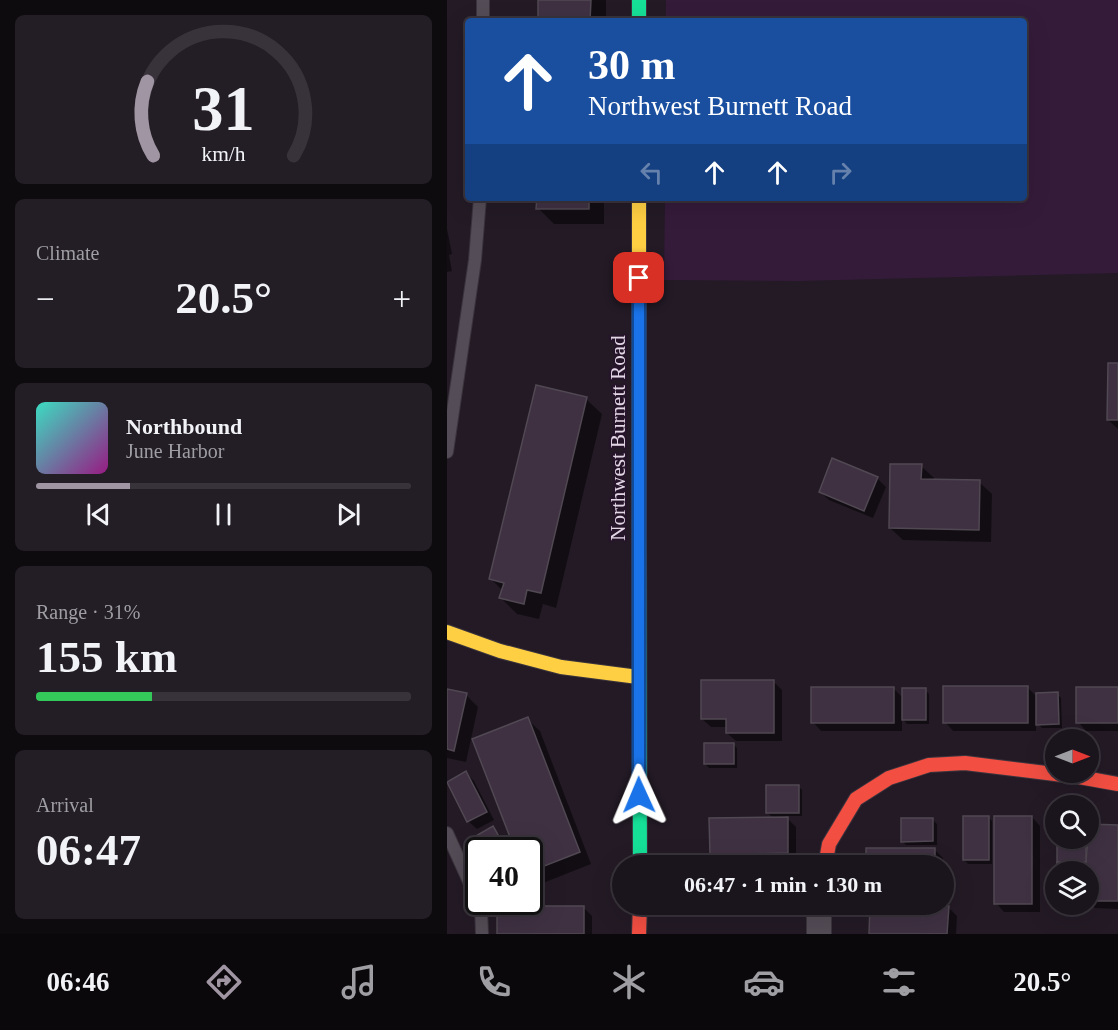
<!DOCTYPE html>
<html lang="en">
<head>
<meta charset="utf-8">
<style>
  :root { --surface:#1a141c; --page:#231d25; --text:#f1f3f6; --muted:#9f9ea3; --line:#38333b; --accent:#a095a2 }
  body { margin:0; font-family:Georgia,serif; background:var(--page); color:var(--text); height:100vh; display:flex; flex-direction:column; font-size:22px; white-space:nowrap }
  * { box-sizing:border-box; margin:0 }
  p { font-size:20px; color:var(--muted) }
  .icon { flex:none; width:33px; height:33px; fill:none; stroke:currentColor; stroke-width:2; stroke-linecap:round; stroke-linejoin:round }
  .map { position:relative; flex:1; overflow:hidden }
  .side { display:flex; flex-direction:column; gap:15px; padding:15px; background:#0e0b0f; width:447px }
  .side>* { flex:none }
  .hud { position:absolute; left:18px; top:18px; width:562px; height:183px; border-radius:6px; box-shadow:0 6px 24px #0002,0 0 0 2px var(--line); background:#1a4fa0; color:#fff; overflow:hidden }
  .needle { width:39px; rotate:90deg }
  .controls { position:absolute; left:598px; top:729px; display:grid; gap:12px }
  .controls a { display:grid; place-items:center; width:54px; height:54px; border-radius:50%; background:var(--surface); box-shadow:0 6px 24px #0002,0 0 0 2px var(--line); font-size:30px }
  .speed { position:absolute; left:18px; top:837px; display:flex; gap:12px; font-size:30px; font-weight:700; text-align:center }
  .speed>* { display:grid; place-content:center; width:78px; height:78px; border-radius:50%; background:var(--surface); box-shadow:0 6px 24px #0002,0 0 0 2px var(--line); line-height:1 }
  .speed .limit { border:3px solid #111; border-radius:9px; background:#fff; color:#111 }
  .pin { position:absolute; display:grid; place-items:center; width:51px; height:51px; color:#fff; margin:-26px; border-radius:12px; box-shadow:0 3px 9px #0006 }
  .me { position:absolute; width:66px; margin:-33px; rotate:359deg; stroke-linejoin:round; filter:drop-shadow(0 0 4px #0008) }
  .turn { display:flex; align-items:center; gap:21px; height:126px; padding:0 24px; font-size:27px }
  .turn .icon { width:78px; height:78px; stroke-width:2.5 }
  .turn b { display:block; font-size:42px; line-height:51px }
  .lanes { display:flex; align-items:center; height:57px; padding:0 24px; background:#0003; justify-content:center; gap:30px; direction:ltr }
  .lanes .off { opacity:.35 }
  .big { font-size:45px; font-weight:800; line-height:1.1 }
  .side .widget { flex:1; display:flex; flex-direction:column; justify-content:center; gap:9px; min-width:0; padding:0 21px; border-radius:9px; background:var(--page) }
  .side .dial { align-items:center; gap:0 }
  .dial svg { height:156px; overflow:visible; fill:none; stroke:var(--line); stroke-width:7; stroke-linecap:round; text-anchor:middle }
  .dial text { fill:var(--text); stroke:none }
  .song { display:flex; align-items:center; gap:18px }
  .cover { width:72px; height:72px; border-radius:9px; background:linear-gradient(135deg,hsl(170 70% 55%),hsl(310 70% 35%)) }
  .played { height:6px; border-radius:3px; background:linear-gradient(90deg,var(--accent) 25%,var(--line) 25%) }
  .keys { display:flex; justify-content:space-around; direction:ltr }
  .heat { display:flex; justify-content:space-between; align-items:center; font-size:33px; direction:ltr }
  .charge { height:9px; border-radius:4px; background:linear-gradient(90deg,#34c759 31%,var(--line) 0) }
  .trip { position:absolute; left:165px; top:855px; width:342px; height:60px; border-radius:30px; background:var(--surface); box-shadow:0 6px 24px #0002,0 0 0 2px var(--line); font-weight:800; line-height:60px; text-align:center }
  .tab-bar { display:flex; height:96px; justify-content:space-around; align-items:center; background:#0a080b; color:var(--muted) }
  .tab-bar .icon { width:42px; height:42px }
  .tab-bar .selected { color:var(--accent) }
  .tab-bar b { font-size:27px; color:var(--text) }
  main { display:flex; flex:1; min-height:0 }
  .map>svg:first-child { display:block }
  .green { fill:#341b3a }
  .shadow { fill:#0007; fill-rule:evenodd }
  .building { fill:#3f3142; stroke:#504852; stroke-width:1.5 }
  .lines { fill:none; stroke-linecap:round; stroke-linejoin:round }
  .lane-casing { stroke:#3b343d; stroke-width:14 }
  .street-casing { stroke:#3b343d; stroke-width:26 }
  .fast-casing { stroke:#3b343d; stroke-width:16 }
  .slow-casing { stroke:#3b343d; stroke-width:16 }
  .jam-casing { stroke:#3b343d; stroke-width:16 }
  .lane { stroke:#544c56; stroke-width:12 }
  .street { stroke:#544c56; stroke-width:24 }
  .fast { stroke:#16e098; stroke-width:14 }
  .slow { stroke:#ffcf43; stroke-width:14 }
  .jam { stroke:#f24e42; stroke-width:14 }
  .route-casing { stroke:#114b97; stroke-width:15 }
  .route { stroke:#1a73e8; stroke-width:10 }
  .labels { text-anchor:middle; stroke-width:4.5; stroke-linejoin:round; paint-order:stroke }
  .street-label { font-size:21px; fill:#e3d7e6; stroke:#26152a }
</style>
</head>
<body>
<main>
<section class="side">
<div class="widget dial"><svg viewBox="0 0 100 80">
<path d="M14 69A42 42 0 1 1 86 69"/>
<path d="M14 69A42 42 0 0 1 11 31" stroke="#a095a2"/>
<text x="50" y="56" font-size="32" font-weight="700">31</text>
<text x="50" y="72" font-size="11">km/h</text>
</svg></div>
<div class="widget"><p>Climate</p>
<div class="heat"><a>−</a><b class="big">20.5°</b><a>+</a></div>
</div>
<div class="widget">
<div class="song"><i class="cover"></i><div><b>Northbound</b><p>June Harbor</p></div></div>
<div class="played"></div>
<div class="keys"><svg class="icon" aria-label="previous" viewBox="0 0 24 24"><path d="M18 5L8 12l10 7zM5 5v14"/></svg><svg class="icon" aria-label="pause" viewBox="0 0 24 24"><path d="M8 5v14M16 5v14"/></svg><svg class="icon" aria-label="next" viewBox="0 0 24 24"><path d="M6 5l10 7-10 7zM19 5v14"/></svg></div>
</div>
<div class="widget"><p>Range · 31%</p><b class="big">155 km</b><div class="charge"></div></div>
<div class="widget"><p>Arrival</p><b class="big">06:47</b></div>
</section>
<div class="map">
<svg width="671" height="934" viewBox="0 0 671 934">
  <rect width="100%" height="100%" fill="#231a25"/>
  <path class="green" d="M219,0H671V273L351,281L217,280L218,198H578V21H219Z"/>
  <g class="shadow">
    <rect x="92" y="0" width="67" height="21"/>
    <path d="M91,198H157V224H107L91,208Z"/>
    <path d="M0,229L5,254L2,255L5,271L0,272Z"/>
    <path d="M662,364L671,365V429L661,420Z"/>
    <path d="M139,399L155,414L109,608L96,604L92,619L70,614L54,598L56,591L44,579Z"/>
    <path d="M474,466L487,478V481L532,482L545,494L544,542L456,540L443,528Z"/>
    <path d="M430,478L439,487L426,518L382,500L373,492Z"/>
    <path d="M327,682L335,690V741H289L280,733V727H264L255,719Z"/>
    <path d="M580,687L590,697L610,694L614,698L615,728H595L589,722V731H506L498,722Z"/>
    <path d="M446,688L456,698L478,690L482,694V724H460L455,718V731H374L366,722Z"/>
    <path d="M631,688H671V731H639L631,722Z"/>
    <path d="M0,691L19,695L31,707L19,762L0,758Z"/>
    <path d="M80,719L93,731L144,864L91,885L82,877V850H70L27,740Z"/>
    <path d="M286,744L290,748V768H262L258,764Z"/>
    <path d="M19,773L27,781L47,820L30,829L21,821Z"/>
    <path d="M351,786L355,790V816H338L349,827V861L273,863L264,854L327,819L321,813Z"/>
    <path d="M541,817L545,821V864H521L517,860Z"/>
    <path d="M585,817L593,826V912H557L549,903Z"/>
    <path d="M486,820L490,824V845H459L455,841Z"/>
    <path d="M642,826H671V909L648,908L642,902V872H611V838H642ZM613,860L646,861V864L613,863Z"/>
    <path d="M46,827L54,836L63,850H37L29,837Z"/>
    <path d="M487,849L496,858V866H420Z"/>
    <path d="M501,907L510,916L509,934H423Z"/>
    <path d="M137,908L145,916V934H52Z"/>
  </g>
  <g class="building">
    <path d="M91,0H144L143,21H91Z"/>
    <path d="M90,198H142V209H89Z"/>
    <path d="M661,363H671V420H660Z"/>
    <path d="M89,385L140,397L94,593L80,590L77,604L52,598L57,583L42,579Z"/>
    <path d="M385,458L431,477L417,511L372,492Z"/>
    <path d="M443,464H475L474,479L533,480L532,530L442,528Z"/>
    <path d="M254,680H327V733H279V719H254Z"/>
    <rect x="496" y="686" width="85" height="37"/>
    <rect x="364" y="687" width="83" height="36"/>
    <rect x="629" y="687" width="42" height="36"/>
    <rect x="455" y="688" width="24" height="32"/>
    <path d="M0,689L20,693L7,751L0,749Z"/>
    <path d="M611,692L612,724L589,725V693Z"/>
    <path d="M81,717L133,852L82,872V850H68L25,739Z"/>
    <rect x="257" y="743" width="30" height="21"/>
    <path d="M19,771L40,812L20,822L0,782Z"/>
    <rect x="319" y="785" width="33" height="28"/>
    <rect x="516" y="816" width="26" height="44"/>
    <rect x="547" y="816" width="38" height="88"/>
    <path d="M341,817V853L263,855L262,818Z"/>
    <path d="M454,818H486V841L454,842Z"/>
    <path d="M642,824L671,825V901H642V872H609L610,862H639Z"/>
    <path d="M46,826L60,850H35L27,837Z"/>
    <rect x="610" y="838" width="29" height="24"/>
    <rect x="419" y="848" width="69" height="18"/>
    <path d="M423,904L502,906L500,934H422Z"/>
    <rect x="50" y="906" width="87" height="28"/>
  </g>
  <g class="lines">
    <g class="lane-casing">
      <g id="lane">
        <path d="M36,0V21"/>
        <path d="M0,452L28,260L33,198"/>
        <path d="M0,833L34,908L35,934"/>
      </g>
    </g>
    <g class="street-casing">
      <path id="street" d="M372,934V904"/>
    </g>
    <g class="fast-casing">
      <g id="fast">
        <path d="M192,0V21"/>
        <path d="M192,529L193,866"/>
      </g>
    </g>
    <g class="slow-casing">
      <g id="slow">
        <path d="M192,198V529"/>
        <path d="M0,632L53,651L114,667L191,677"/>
      </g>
    </g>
    <g class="jam-casing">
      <g id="jam">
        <path d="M378,866L382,844L409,799L442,778L482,765L518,763L632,777L671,784"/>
        <path d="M192,934L193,904"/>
      </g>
    </g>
    <use href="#lane" class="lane"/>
    <use href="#street" class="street"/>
    <use href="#fast" class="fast"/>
    <use href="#slow" class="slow"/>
    <use href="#jam" class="jam"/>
  </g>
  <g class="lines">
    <g class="route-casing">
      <path id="route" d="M192,278V795"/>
    </g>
    <use href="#route" class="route"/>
  </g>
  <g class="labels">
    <g class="street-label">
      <text transform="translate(171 438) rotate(-90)" y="7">Northwest Burnett Road</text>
    </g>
  </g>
</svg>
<div class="controls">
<a><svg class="needle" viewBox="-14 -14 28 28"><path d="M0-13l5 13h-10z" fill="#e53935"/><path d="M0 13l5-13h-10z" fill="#9f9ea3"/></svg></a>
<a><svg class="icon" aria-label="search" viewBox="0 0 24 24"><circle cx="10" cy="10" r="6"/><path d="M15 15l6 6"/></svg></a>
<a><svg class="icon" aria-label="layers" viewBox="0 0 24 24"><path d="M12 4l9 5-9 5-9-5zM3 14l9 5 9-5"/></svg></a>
</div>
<div class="speed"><div class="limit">40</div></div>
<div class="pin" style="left:192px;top:278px;background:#d93025"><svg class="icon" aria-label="arrive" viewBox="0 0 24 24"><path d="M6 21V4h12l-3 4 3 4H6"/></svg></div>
<svg class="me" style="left:192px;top:795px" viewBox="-20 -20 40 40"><path d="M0-17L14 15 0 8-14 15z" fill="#1a73e8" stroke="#fff" stroke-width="4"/></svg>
<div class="trip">06:47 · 1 min · 130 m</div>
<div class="hud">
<div class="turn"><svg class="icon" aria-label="ahead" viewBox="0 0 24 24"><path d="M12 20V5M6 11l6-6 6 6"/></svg><div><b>30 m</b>Northwest Burnett Road</div></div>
<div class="lanes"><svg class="icon off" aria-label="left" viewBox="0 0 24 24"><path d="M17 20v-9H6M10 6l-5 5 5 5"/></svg><svg class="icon" aria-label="ahead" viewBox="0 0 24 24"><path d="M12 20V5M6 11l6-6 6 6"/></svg><svg class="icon" aria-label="ahead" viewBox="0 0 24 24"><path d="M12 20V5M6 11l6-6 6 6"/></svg><svg class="icon off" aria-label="right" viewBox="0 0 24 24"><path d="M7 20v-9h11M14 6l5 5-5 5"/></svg></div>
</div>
</div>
</main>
<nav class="tab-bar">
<b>06:46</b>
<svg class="icon selected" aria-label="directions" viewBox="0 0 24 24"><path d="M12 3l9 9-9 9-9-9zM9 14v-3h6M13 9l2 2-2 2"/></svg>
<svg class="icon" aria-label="music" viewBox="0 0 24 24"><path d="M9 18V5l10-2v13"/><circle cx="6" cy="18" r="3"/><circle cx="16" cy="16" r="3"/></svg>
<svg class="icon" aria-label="phone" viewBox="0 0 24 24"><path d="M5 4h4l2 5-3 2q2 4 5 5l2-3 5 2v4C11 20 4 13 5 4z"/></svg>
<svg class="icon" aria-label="climate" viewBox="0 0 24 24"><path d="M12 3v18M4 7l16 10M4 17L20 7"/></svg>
<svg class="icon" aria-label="car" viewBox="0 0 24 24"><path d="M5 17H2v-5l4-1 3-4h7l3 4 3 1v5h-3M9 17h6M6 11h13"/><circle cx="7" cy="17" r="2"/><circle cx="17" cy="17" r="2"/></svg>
<svg class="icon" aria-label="filters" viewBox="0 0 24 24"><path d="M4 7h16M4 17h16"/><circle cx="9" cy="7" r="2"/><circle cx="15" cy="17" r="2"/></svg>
<b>20.5°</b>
</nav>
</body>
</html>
